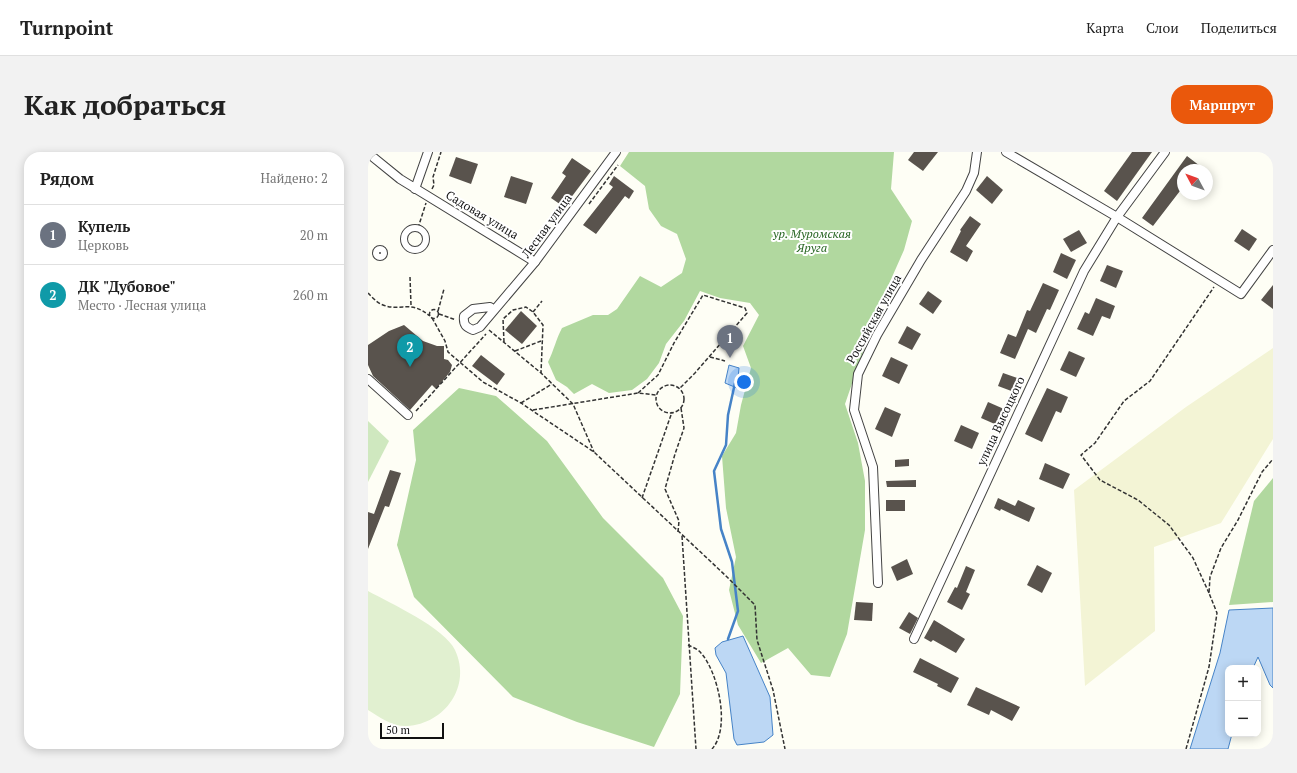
<!DOCTYPE html>
<html lang="ru">
<meta charset="utf-8">
<style>
body{margin:0;font-family:"PT Serif",serif;background:#f2f2f2;color:#222}
.controls{position:absolute;right:12px;bottom:12px;display:grid;overflow:hidden;border-radius:8px;box-shadow:0 2px 10px #0003}
.controls button{width:36px;height:36px;display:grid;place-items:center;padding:0;border:0;border-bottom:1px solid #e0e0e0;background:#fff;color:#222;font:20px sans-serif}
.compass{position:absolute;left:809px;top:12px;width:36px;height:36px;border-radius:50%;background:#fff;box-shadow:0 2px 10px #0003;rotate:311deg}
.scale{position:absolute;left:12px;bottom:10px;width:64px;box-sizing:border-box;padding-left:4px;border:2px solid #111;border-top:0;font-size:11px;line-height:14px;white-space:nowrap;color:#111;-webkit-text-stroke:3px #fff;paint-order:stroke}
.you{position:absolute;left:376px;top:230px;width:14px;height:14px;margin:-10px;border:3px solid #fff;border-radius:50%;background:#1a73e8;box-shadow:0 0 0 6px #1a73e833}
.badge{display:grid;place-items:center;width:26px;height:26px;border-radius:50%;background:#ea580c;color:#fff;font-size:13px;font-weight:700}
.pin{position:absolute;translate:-50% -33px;filter:drop-shadow(0 1px 2px #0008)}
.pin::after{content:'';position:absolute;top:21px;width:14px;height:12px;background:inherit;clip-path:polygon(0 0,100% 0,50% 100%)}
.list{margin:0;padding:0;list-style:none}
h2{display:flex;justify-content:space-between;align-items:center;height:52px;margin:0;padding:0 16px;font-size:17px}
h2 small{font-size:13px;font-weight:400;color:#767676}
.list li{display:grid;grid-template-columns:26px 1fr auto;gap:12px;align-items:center;box-sizing:border-box;height:60px;padding:0 16px;border-top:1px solid #e0e0e0}
.list b{display:block;font-size:15px;white-space:nowrap}
.list p{margin:0;font-size:13px;white-space:nowrap;color:#767676}
.list em{font-size:13px;font-style:normal;color:#767676}
.map{position:relative;flex:none;width:905px;height:597px;overflow:hidden;border-radius:16px}
header{display:flex;align-items:center;gap:24px;box-sizing:border-box;height:56px;padding:0 20px;background:#fff;border-bottom:1px solid #e0e0e0}
header strong{font-size:19px}
nav{display:flex;gap:22px;margin-inline-start:auto;font-size:14px}
.intro{display:flex;align-items:center;justify-content:space-between;box-sizing:border-box;height:96px;padding:0 24px}
h1{margin:0;font-size:28px}
.button{padding:10px 18px;border-radius:16px;background:#ea580c;color:#fff;font-size:14px;font-weight:700}
main{display:flex;gap:24px;padding:0 24px}
aside{flex:1;background:#fff;border-radius:16px;box-shadow:0 2px 10px #0003}
.map>svg:first-child{display:block}
</style>
<header>
<strong>Turnpoint</strong>
<nav><a>Карта</a><a>Слои</a><a>Поделиться</a></nav>
</header>
<div class="intro"><h1>Как добраться</h1><a class="button">Маршрут</a></div>
<main>
<aside>
<h2>Рядом<small>Найдено: 2</small></h2>
<ul class="list">
<li><span class="badge" style="background:#6b7280">1</span><div><b>Купель</b><p>Церковь</p></div><em>20 m</em></li>
<li><span class="badge" style="background:#0f9aa8">2</span><div><b>ДК &quot;Дубовое&quot;</b><p>Место · Лесная улица</p></div><em>260 m</em></li>
</ul>
</aside>
<div class="map">
<svg width="905" height="597" viewBox="0 0 905 597">
<rect width="100%" height="100%" fill="#fefef5"/>
<polygon fill="#f3f4d5" points="905,196 905,287 853,371 786,395 787,479 717,534 706,338 818,255"/>
<polygon fill="#cfe8bf" points="0,269 21,289 0,330"/>
<g fill="#b1d89f">
<path d="M261,0H526L523,37L544,69L536,98L509,159L477,252L490,291L497,329V378L479,482L462,525L443,523L420,496L393,511L370,473L361,438L368,405L358,356L354,304L368,281L373,253L383,216L375,194L391,163L382,151L352,146L332,139L316,169L298,192L291,211L279,227L264,238L241,241L224,232L206,242L199,235L188,228L180,210C186,198 188,187 194,176L225,163H240L249,157L272,124L293,135L314,121L318,107L309,82L293,74L281,57L277,34L252,14Z"/>
<polygon points="91,236 128,244 179,289 235,366 295,426 315,464 312,542 286,595 209,570 145,545 46,445 29,393 48,308 45,278"/>
<polygon points="905,326 905,450 861,453 886,349"/>
</g>
<path fill="#e1f0d0" d="M0,439C22,451 77,476 87,498C104,534 77,572 39,574C25,575 11,565 0,558Z"/>
<g fill="#bcd7f4" stroke="#4683c7">
<polygon points="361,213 371,216 369,236 357,231"/>
<polygon points="905,456 905,536 902,533 890,505 885,516 860,516 860,582 864,582 860,597 822,597 852,501 861,458"/>
<polygon points="375,484 402,545 405,583 396,590 369,593 366,587 358,521 348,503 347,496 354,490"/>
</g>
<g fill="none" stroke-linecap="round" stroke-linejoin="round">
<polyline stroke="#4683c7" stroke-width="2.5" points="360,487 370,459 364,410 353,377 346,319 358,293 360,263 367,231"/>
</g>
<g fill="#59534d">
<polygon points="546,0 570,0 555,19 540,8"/>
<polygon points="764,0 784,0 749,49 736,39"/>
<polygon points="819,4 832,14 829,18 815,18 815,35 785,74 774,66"/>
<polygon points="88,5 110,12 103,32 81,24"/>
<polygon points="204,6 223,19 196,55 183,46 198,24 194,21"/>
<polygon points="143,24 165,31 158,52 136,45"/>
<polygon points="246,24 266,39 261,47 257,44 228,82 215,73 245,35 241,32"/>
<polygon points="619,24 635,38 624,52 608,38"/>
<polygon points="602,64 613,72 598,94 605,99 599,110 582,100 593,79 592,78"/>
<polygon points="874,77 889,87 881,99 866,89"/>
<polygon points="711,78 719,91 703,100 695,87"/>
<polygon points="693,101 708,108 699,127 685,120"/>
<polygon points="739,113 755,119 748,136 732,129"/>
<polygon points="675,131 691,138 682,158 679,157 668,181 660,177 647,207 632,201 640,182 648,185 659,158 662,159"/>
<polygon points="905,133 905,157 893,148"/>
<polygon points="560,139 574,149 565,162 551,152"/>
<polygon points="728,146 747,154 742,167 734,164 725,184 709,177 717,160 721,162"/>
<polygon points="153,159 169,174 154,192 137,178"/>
<polygon points="36,173 55,189 69,194 76,194 76,207 80,208 84,213 82,220 68,237 64,233 42,258 5,224 0,213 0,193 21,179"/>
<polygon points="539,174 553,182 544,198 530,191"/>
<polygon points="701,199 717,206 708,225 692,218"/>
<polygon points="113,203 137,222 129,233 104,214"/>
<polygon points="523,205 540,213 531,232 514,224"/>
<polygon points="635,221 652,227 646,240 630,234"/>
<polygon points="679,236 700,245 693,261 688,259 674,290 657,282"/>
<polygon points="620,250 636,257 629,273 613,266"/>
<polygon points="517,255 533,262 524,285 507,277"/>
<polygon points="593,273 611,281 604,297 586,289"/>
<polygon points="541,307 541,314 527,315 527,308"/>
<polygon points="677,311 702,322 695,337 671,327"/>
<polygon points="22,318 33,321 21,355 17,354 0,397 0,360 6,362"/>
<polygon points="548,328 548,335 519,335 518,329"/>
<polygon points="630,346 647,354 650,348 667,356 661,370 633,357 632,359 626,356"/>
<rect x="518" y="348" width="19" height="11"/>
<polygon points="539,407 545,422 529,429 523,415"/>
<polygon points="669,413 684,421 674,441 659,433"/>
<polygon points="598,414 607,418 598,440 602,442 594,458 579,450 587,435 589,436"/>
<polygon points="488,450 505,451 504,469 486,468"/>
<polygon points="541,460 550,466 542,482 531,476"/>
<polygon points="566,468 597,487 588,501 565,488 563,490 556,486"/>
<polygon points="552,506 591,526 583,541 569,534 570,532 545,520"/>
<polygon points="608,535 652,555 644,569 623,558 621,563 599,553"/>
</g>
<g fill="none" stroke-linecap="round" stroke-linejoin="round">
<defs>
<g id="pedestrian">
<circle cx="47" cy="87" r="11"/>
<circle cx="12" cy="101" r="4"/>
</g>
<g id="minor">
<polyline points="638,0 749,65 873,142 905,98"/>
<polyline points="0,1 32,27 167,110"/>
<polyline points="47,37 60,0"/>
<path d="M126,158L122,155L105,157L96,164C95,173 98,175 105,178L112,175L167,110L248,0"/>
<polyline points="0,227 40,263"/>
<polyline points="510,431 505,315 486,258 490,222 509,183 553,108 598,39 606,21 609,0"/>
<polyline points="546,487 716,119 749,65 797,0"/>
</g>
</defs>
<use href="#pedestrian" stroke="#444" stroke-width="8"/>
<use href="#minor" stroke="#444" stroke-width="10"/>
<g stroke="#333" stroke-width="1.5" stroke-dasharray="4 2" stroke-linecap="butt">
<polyline points="64,37 66,33 65,25 73,0"/>
<polyline points="221,52 250,13"/>
<polyline points="50,76 58,51"/>
<polyline points="42,125 43,153"/>
<path d="M0,141C4,145 9,151 15,153C33,160 41,147 62,164"/>
<circle cx="66" cy="162" r="4.5"/>
<polyline points="70,159 76,137"/>
<polyline points="165,160 174,149"/>
<polyline points="71,162 88,168"/>
<polyline points="64,166 77,189 80,200 115,230 153,251 226,300 357,423 387,453 389,488 405,538 417,597"/>
<polyline points="121,178 173,221 205,252 226,300"/>
<polyline points="136,190 135,167 145,158 158,155 165,160 175,173 173,221"/>
<polyline points="147,199 173,189"/>
<polyline points="342,205 357,209"/>
<circle cx="302" cy="247" r="14"/>
<polyline points="270,241 290,223 306,191 335,143 377,156 379,161 327,221 312,236"/>
<polyline points="153,251 184,232"/>
<polyline points="165,258 270,241 288,243"/>
<polyline points="48,259 118,182"/>
<polyline points="274,346 304,260"/>
<polyline points="310,380 311,369 297,337 307,302 316,276 313,256"/>
<polyline points="314,384 328,597"/>
<polyline points="841,441 825,406 801,373 770,348 732,328 713,303 727,291 756,249 782,229 846,135"/>
<path d="M320,493C324,495 330,497 333,501C350,520 363,576 344,597"/>
<polyline points="818,597 841,515 849,461 841,441 842,425 853,396 870,368 894,320 905,307"/>
</g>
<use href="#pedestrian" stroke="#fff" stroke-width="6"/>
<use href="#minor" stroke="#fff" stroke-width="8"/>
</g>
<g text-anchor="middle" stroke-width="4" stroke-linejoin="round" paint-order="stroke">
<g font-size="12" fill="#111" stroke="#fff">
<text transform="translate(114 63) rotate(31)" y="4">Садовая улица</text>
<text transform="translate(179 74) rotate(-54)" y="4">Лесная улица</text>
<text transform="translate(506 167) rotate(-61)" y="4">Российская улица</text>
<text transform="translate(633 269) rotate(-65)" y="4">улица Высоцкого</text>
</g>
<g font-size="12" font-style="italic" fill="#286623" stroke="#fff">
<text x="444" y="86">ур. Муромская<tspan x="444" dy="14">Яруга</tspan></text>
</g>
</g>
</svg>
<div class="controls">
<button>+</button>
<button>−</button>
</div>
<svg class="compass" viewBox="-18 -18 36 36"><path d="M0-13l5 13h-10z" fill="#e53935"/><path d="M0 13l5-13h-10z" fill="#767676"/></svg>
<div class="scale">50 m</div>
<div class="you"></div>
<div class="pin badge" style="left:362px;top:206px;background:#6b7280">1</div>
<div class="pin badge" style="left:42px;top:215px;background:#0f9aa8">2</div>
</div>
</main>
